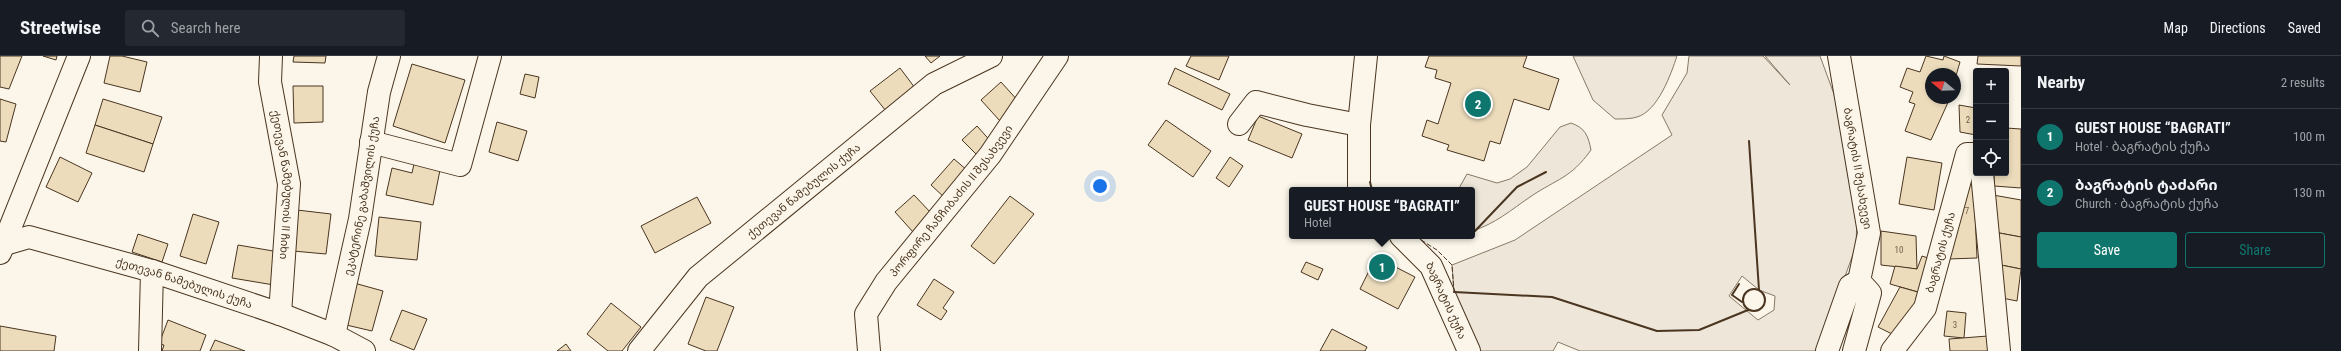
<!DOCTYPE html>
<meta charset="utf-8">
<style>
body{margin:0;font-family:"Roboto Condensed","Noto Sans Georgian",sans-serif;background:#242831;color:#f1f3f6}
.controls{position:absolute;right:12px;top:12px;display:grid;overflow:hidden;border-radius:4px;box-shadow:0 2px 6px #0003}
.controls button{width:36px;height:36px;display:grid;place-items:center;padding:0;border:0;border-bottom:1px solid #363941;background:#171b24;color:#f1f3f6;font:20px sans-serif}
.compass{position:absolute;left:1925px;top:12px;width:36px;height:36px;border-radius:50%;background:#171b24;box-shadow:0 2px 6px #0003;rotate:289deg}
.you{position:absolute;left:1100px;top:130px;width:14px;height:14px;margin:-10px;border:3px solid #fff;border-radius:50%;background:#1a73e8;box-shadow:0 0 0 6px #1a73e833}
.badge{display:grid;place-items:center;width:26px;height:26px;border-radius:50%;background:#0f766e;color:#fff;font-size:13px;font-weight:700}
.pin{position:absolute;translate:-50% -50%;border:2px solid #fff;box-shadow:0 1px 4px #0006}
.popup{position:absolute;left:1289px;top:131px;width:186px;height:52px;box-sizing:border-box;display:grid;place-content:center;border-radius:4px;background:#171b24;filter:drop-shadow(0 1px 3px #0005);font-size:13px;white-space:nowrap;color:#9ea1a6}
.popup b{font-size:15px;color:#f1f3f6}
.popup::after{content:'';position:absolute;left:50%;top:100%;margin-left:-8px;border:8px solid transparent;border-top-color:#171b24}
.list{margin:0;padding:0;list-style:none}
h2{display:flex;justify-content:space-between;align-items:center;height:52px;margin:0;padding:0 16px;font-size:17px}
h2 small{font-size:13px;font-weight:400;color:#9ea1a6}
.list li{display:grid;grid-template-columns:26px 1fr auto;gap:12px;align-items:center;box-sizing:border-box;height:56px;padding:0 16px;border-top:1px solid #363941}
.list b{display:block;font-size:15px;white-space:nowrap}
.list p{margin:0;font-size:13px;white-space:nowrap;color:#9ea1a6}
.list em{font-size:13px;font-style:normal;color:#9ea1a6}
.actions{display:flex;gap:8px;padding:12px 16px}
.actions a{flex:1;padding:9px 0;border:1px solid #0f766e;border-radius:4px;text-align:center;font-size:14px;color:#0f766e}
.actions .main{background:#0f766e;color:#fff}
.icon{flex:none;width:22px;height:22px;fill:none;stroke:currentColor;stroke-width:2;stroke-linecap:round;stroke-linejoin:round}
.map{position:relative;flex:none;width:2021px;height:295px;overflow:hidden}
header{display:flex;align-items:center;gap:24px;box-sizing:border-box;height:56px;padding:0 20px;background:#171b24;border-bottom:1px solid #363941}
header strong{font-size:19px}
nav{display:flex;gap:22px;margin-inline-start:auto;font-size:14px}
.search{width:280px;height:36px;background:#242831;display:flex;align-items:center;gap:10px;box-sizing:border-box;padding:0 14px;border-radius:4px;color:#9ea1a6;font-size:15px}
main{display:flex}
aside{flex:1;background:#171b24}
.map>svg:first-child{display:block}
</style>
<header>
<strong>Streetwise</strong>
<div class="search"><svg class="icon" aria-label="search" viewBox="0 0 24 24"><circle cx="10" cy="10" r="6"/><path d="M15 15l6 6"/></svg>Search here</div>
<nav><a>Map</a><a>Directions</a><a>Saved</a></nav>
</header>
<main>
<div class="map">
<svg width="2021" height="295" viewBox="0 0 2021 295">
<rect width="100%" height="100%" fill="#fbf6e9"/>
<g fill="#ede6d9" stroke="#887966" fill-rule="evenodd">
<path d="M1573,0H1677C1671,18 1658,55 1637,61C1631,63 1622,63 1615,63L1593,44Z"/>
<path d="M1689,0H1763L1790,29L1765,0H1820L1838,49L1858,132L1856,190L1818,295H1580L1558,286L1553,295H1478L1454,236L1452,209L1515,184L1672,79L1662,59L1687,17ZM1742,220L1759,234L1775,240L1774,254L1758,264L1729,240Z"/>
<path d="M1571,67C1585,72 1588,79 1591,94C1570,123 1558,122 1530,141C1511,154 1495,168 1472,175V134H1458L1467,118L1497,127L1510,123L1527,111L1560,71Z"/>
</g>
<g fill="#ecdcbc" stroke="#4a3520">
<polygon points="0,0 22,0 9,33 0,31"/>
<polygon points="43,0 57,0 56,4"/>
<polygon points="110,0 122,0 147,6 140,36 104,27"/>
<polygon points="294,0 326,0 325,7 293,6"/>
<polygon points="925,0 940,0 931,7"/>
<polygon points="1191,0 1229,0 1219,24 1186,10"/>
<polygon points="1429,0 1527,0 1523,11 1559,23 1549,54 1514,43 1500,88 1490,85 1484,105 1447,94 1449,89 1422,80 1427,64 1438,68 1451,27 1435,22 1437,14 1425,11"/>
<polygon points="1926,0 1943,4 1944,0 1960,6 1955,23 1955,18 1931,18 1931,42 1950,42 1931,84 1905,75 1915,48 1909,46 1913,36 1900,31 1907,12 1920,16"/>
<polygon points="1978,0 2021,0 2021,10 1977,8"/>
<polygon points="412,8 465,24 445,87 393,70"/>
<polygon points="900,12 915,32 886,55 870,35"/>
<polygon points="1175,12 1230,38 1222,54 1168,28"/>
<polygon points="525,18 539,21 535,42 520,38"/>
<polygon points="1001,26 1020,47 1000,65 981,44"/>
<polygon points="293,30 323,30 323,66 294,67"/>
<polygon points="0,43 16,48 6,86 0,85"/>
<polygon points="103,43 162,61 153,88 95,69"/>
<polygon points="1959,49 1976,52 1976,79 1960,76"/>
<polygon points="1258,60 1302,78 1292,102 1248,84"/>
<polygon points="1166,64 1211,95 1193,121 1148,89"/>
<polygon points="497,66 527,75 518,105 489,96"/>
<polygon points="95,69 153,88 144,116 86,97"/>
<polygon points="977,70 994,89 980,102 962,84"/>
<polygon points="2006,72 2021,73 2021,132 1994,130 1994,117 2006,117"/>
<polygon points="60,101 92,117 78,146 46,131"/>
<polygon points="1230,101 1243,110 1229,131 1216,122"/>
<polygon points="1907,101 1942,107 1934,154 1899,148"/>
<polygon points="954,103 968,115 945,142 931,129"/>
<polygon points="414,108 440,114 433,149 386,139 392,112 412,117"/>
<polygon points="1973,109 1977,202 1948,203"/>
<polygon points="914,139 932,158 913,176 895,156"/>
<polygon points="1993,139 2021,144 2021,181 1994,176"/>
<polygon points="1010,140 1034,158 994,208 971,190"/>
<polygon points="697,141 711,167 655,197 641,170"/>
<polygon points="297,154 331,158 326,198 293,195"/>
<polygon points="193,158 219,166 206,208 180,200"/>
<polygon points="379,161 421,166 417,204 375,200"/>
<polygon points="1881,175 1916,180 1917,213 1881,209"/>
<polygon points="1994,176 2021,181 2021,213 1996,208"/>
<polygon points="138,178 168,188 162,206 132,196"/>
<polygon points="238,189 279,196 274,229 232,222"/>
<polygon points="1922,200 1934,204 1925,238 1890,228 1895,210 1917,213"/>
<polygon points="1376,201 1415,221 1398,253 1360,233"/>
<polygon points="1306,206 1323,213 1318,224 1301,216"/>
<polygon points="1996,208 2021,213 2017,245 1997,241"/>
<polygon points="934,223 954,236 943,252 947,255 941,264 917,249"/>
<polygon points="354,227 383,235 372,275 342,268"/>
<polygon points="1900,231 1925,238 1896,280 1878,271"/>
<polygon points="706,241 734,251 717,295 706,295 688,288"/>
<polygon points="611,247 641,271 622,295 608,295 587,278"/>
<polygon points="402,254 427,263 414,294 390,284"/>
<polygon points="1947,255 1966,257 1964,282 1944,280"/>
<polygon points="168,264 206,279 200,295 162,295 164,289 159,288"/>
<polygon points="0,270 56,280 54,295 0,295"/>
<polygon points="1332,273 1367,291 1365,295 1320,295"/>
<polygon points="1988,280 1989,295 1950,295 1949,283"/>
<polygon points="215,284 245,295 210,295"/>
<polygon points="566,288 571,295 557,295"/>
</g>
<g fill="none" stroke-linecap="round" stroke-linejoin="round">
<defs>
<g id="minor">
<path id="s1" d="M271,0L270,26L289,128L280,258"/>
<path id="s2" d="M1839,0L1869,177L1859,225"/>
<polyline points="1239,68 1256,46 1307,59 1359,69"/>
<polyline points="371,86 460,109 490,0"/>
<polyline points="1982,117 1999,295"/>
<polyline points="1359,134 1359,69 1366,0"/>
<path id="s3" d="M1401,180L1431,210L1469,295"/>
<path id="s4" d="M0,187L5,188L29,181L152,215L280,258L334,279L364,295"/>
<polyline points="0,197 79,0"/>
<path id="s5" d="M334,279L360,163L379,36L389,0"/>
<polyline points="150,295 152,215"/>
<path id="s6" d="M639,295L698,221L934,28L991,0"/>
<path id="s7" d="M869,295L866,258L886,226L990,99L1057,0"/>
<polyline points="1827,295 1850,230 1859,225 1870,237 1854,295"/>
<path id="s8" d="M1892,295L1925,252L1967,98H1976"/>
</g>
</defs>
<use href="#minor" stroke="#4a3520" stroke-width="24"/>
<use href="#minor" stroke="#fbf6e9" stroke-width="22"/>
<polyline stroke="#4a3520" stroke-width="1" stroke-dasharray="5 2" stroke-linecap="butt" points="1421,184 1437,194 1452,209 1454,236"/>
<g stroke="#4a3520" stroke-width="2">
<polyline points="1749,85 1759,234"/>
<polyline points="1370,126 1372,134"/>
<polyline points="1475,175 1517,131 1546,116"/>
<polyline points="1739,228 1732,239 1742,246"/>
<circle cx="1754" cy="244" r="11"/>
<polyline points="1454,236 1552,241 1657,275 1699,274 1748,254"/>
</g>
</g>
<g text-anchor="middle" stroke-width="3" stroke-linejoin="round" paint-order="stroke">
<g font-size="9" fill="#725f47">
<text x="1968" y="67">2</text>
<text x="1967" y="158">7</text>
<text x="1899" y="197">10</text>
<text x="1955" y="272">3</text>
</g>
<g font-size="11" fill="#4a3520" stroke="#fbf6e9">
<text dy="4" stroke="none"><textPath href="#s2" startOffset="114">ბაგრატის II შესახვევი</textPath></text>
<text dy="4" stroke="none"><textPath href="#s1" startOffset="130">ქეთევან წამებულის II ჩიხი</textPath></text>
<text dy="4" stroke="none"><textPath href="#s6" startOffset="231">ქეთევან წამებულის ქუჩა</textPath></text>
<text dy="4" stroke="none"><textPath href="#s5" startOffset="142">ეკატერინე გაბაშვილის ქუჩა</textPath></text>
<text dy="4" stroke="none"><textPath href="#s7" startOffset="179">პორფირე ჩანჩიბაძის II შესახვევი</textPath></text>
<text dy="4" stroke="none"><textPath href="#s8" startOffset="112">ბაგრატის ქუჩა</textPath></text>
<text dy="4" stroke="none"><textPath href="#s4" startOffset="192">ქეთევან წამებულის ქუჩა</textPath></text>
<text dy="4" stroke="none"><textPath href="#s3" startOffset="80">ბაგრატის ქუჩა</textPath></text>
</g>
</g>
</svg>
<div class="controls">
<button>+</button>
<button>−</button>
<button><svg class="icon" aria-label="locate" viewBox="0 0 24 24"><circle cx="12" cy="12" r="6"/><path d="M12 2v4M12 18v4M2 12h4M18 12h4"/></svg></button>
</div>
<svg class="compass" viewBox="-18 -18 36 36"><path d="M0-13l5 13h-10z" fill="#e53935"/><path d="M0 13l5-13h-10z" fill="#9ea1a6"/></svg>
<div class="you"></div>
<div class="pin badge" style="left:1382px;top:211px">1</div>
<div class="popup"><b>GUEST HOUSE “BAGRATI”</b>Hotel</div>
<div class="pin badge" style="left:1478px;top:48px">2</div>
</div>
<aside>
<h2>Nearby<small>2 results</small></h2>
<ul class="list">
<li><span class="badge">1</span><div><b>GUEST HOUSE “BAGRATI”</b><p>Hotel · ბაგრატის ქუჩა</p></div><em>100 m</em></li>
<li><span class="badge">2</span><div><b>ბაგრატის ტაძარი</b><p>Church · ბაგრატის ქუჩა</p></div><em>130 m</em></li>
</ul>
<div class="actions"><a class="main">Save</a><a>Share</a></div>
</aside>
</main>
